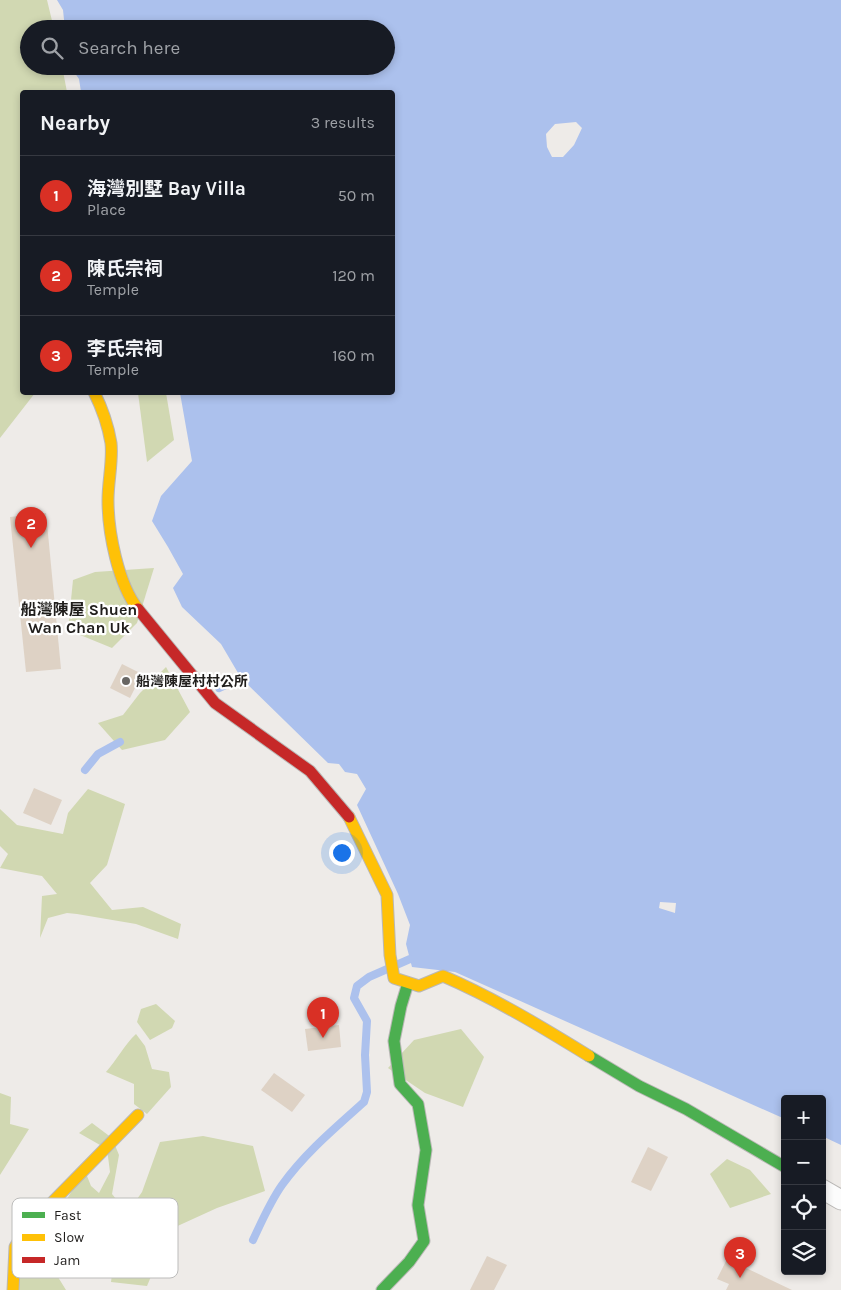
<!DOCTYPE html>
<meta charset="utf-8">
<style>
body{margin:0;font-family:Karla,"Noto Sans TC",sans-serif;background:#20242c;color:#f1f3f6}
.controls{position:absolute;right:15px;bottom:15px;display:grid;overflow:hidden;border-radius:5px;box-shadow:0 2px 8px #0003}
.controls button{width:45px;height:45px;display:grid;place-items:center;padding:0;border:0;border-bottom:1px solid #363941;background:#171b24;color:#f1f3f6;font:25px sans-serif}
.you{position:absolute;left:341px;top:852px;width:18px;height:18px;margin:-12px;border:4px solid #fff;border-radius:50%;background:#1a73e8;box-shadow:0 0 0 8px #1a73e833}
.badge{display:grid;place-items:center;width:32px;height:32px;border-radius:50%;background:#d93025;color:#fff;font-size:16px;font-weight:700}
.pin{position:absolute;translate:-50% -41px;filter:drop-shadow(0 1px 2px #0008)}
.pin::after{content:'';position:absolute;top:26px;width:18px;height:15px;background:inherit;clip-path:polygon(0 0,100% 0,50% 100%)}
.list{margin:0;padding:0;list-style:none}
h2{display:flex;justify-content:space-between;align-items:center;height:65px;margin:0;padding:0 20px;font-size:21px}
h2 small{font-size:16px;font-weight:400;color:#9ea1a6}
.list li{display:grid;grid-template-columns:32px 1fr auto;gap:15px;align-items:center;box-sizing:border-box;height:80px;padding:0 20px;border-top:1px solid #363941}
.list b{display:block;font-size:19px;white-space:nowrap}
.list p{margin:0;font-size:16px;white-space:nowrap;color:#9ea1a6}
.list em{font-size:16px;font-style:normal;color:#9ea1a6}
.icon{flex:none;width:28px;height:28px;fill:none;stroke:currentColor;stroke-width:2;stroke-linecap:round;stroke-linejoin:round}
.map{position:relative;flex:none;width:841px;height:1290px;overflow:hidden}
.search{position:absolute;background:#171b24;box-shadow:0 2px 8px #0003;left:20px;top:20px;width:375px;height:55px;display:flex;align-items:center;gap:12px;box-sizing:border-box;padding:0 18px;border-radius:28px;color:#9ea1a6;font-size:19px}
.panel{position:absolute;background:#171b24;box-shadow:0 2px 8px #0003;left:20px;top:90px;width:375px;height:305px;border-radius:5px}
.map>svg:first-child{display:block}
</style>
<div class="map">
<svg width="841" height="1290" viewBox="0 0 841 1290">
<rect width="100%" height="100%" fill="#eeebe8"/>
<g fill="#d1d8b2">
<polygon points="0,0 47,0 54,29 29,29 29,66 62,66 67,92 22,92 22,392 35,393 0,438"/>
<polygon points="138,393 166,393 174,440 147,462"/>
<polygon points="154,568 137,623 112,648 68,630 73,580 95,572"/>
<polygon points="166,667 190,712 165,740 122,750 98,723 123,715 140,693"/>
<polygon points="88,789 125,804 107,865 90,883 112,910 143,907 181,924 178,939 136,924 77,914 67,913 48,918 40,938 42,896 57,894 42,876 0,868 8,854 0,846 0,809 17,825 63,834 68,813"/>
<polygon points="156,1004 175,1021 172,1028 150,1040 137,1022 141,1009"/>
<polygon points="461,1029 484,1057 463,1107 425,1093 388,1068 414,1040"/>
<path d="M136,1034L145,1046L152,1069L169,1072L171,1087L147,1114L134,1104V1084L106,1072C117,1060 124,1045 136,1034Z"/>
<polygon points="0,1093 11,1097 10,1124 29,1129 0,1175"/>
<polygon points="92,1123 112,1138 119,1155 112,1194 124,1209 111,1226 99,1249 57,1214 85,1171 91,1186 99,1193 110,1172 107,1149 79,1133"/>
<polygon points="203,1136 253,1146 265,1191 217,1208 171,1229 147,1286 111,1282 119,1225 142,1192 160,1142"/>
<polygon points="727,1159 750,1170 771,1194 730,1208 710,1174"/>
<polygon points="40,1236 56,1241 53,1269 66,1290 14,1290 14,1254"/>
</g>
<path fill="#acc1ed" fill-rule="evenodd" d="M57,0H841V1145L822,1136V1099H785V1119L455,972L412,967L406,944L410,925L398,894L357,805L366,789L357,774L345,772L339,764L328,763L241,678L221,644L182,607L173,588L183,574L168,547L152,521L161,496L192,461L180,393L392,392V92H81L79,79L70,66H386V29H65L63,10ZM576,122L582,128L574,145L563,157H552L547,147L546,134L555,124ZM660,902L676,903L675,913L659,908Z"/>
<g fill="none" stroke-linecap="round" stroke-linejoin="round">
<g stroke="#acc1ed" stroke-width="8">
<polyline points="219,688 241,678"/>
<polyline points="85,770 98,754 120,742"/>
<path d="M253,1240C262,1221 270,1202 282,1185C305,1153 335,1128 364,1102L367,1092L365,1055L367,1021L354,998L357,986L369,977L410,959"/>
</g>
</g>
<g fill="#ded2c5">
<polygon points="46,513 61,669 26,672 10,517"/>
<polygon points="122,664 142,674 130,698 110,688"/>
<polygon points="34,788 62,800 51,825 23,813"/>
<polygon points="339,1025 341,1047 308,1051 305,1029"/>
<polygon points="274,1073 305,1095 292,1112 261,1090"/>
<polygon points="648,1147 668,1157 651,1191 631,1182"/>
<polygon points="487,1256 507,1265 494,1290 470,1290"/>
<polygon points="727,1259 746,1268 792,1290 726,1290 729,1284 717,1279"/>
</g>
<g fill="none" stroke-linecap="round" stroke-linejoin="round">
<defs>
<polyline id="street" points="822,1189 841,1200"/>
<g id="fast">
<polyline points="589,1056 639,1086 686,1109 785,1167"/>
<polyline points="382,1290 409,1262 424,1241 418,1205 426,1150 418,1104 400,1084 394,1041 401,1006 408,983"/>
</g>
<g id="slow">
<path d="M94,392C102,408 108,425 111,443C113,461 108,481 108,500C108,532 118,584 138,609"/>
<path d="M349,817L387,895L390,955L394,978L419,986L443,976C494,998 542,1027 589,1056"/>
<polyline points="13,1290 15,1247 26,1229 138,1115"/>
</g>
<polyline id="jam" points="138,609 215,703 310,771 349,817"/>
</defs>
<use href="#street" stroke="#bab8b6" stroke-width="21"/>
<use href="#fast" stroke="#bab8b6" stroke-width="13"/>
<use href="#slow" stroke="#bab8b6" stroke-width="13"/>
<use href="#jam" stroke="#bab8b6" stroke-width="13"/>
<use href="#street" stroke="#fcfcfc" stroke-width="19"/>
<use href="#fast" stroke="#4caf50" stroke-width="11"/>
<use href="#slow" stroke="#ffc107" stroke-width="11"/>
<use href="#jam" stroke="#c62828" stroke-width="11"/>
</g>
<circle fill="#686663" stroke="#fff" stroke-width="2" cx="126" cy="681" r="5"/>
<g text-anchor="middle" stroke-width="4.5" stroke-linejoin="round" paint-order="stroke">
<g font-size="14" font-weight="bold" fill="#201e1c" stroke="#fff" text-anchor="start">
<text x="136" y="686">船灣陳屋村村公所</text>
</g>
<g font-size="16" font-weight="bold" fill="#201e1c" stroke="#fff">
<text x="79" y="615">船灣陳屋 Shuen<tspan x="79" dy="18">Wan Chan Uk</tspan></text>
</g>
</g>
<rect x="12" y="1198" width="166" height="80" rx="8" fill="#fff" stroke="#bcbcbb" stroke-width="1"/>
<rect x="22" y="1212" width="23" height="6" fill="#4caf50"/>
<rect x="22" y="1234" width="23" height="7" fill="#ffc107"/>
<rect x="22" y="1257" width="23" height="6" fill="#c62828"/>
<g font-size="14" fill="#201e1c">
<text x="54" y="1220">Fast</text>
<text x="54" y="1242">Slow</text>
<text x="54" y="1265">Jam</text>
</g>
</svg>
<div class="controls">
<button>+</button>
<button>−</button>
<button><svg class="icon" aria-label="locate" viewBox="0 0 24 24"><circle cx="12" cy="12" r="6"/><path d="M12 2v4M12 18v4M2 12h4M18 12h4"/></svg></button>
<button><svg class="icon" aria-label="layers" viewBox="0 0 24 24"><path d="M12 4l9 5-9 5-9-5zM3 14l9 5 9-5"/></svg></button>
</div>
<div class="you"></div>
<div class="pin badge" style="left:323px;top:1038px">1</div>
<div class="pin badge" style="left:31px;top:548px">2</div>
<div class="pin badge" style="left:740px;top:1278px">3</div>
<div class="search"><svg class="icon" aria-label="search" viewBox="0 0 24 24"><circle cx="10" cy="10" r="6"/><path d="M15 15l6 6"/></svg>Search here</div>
<section class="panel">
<h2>Nearby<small>3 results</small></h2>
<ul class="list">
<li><span class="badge">1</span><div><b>海灣別墅 Bay Villa</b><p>Place</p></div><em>50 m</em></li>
<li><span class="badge">2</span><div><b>陳氏宗祠</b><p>Temple</p></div><em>120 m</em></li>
<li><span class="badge">3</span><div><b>李氏宗祠</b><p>Temple</p></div><em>160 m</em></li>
</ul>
</section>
</div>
